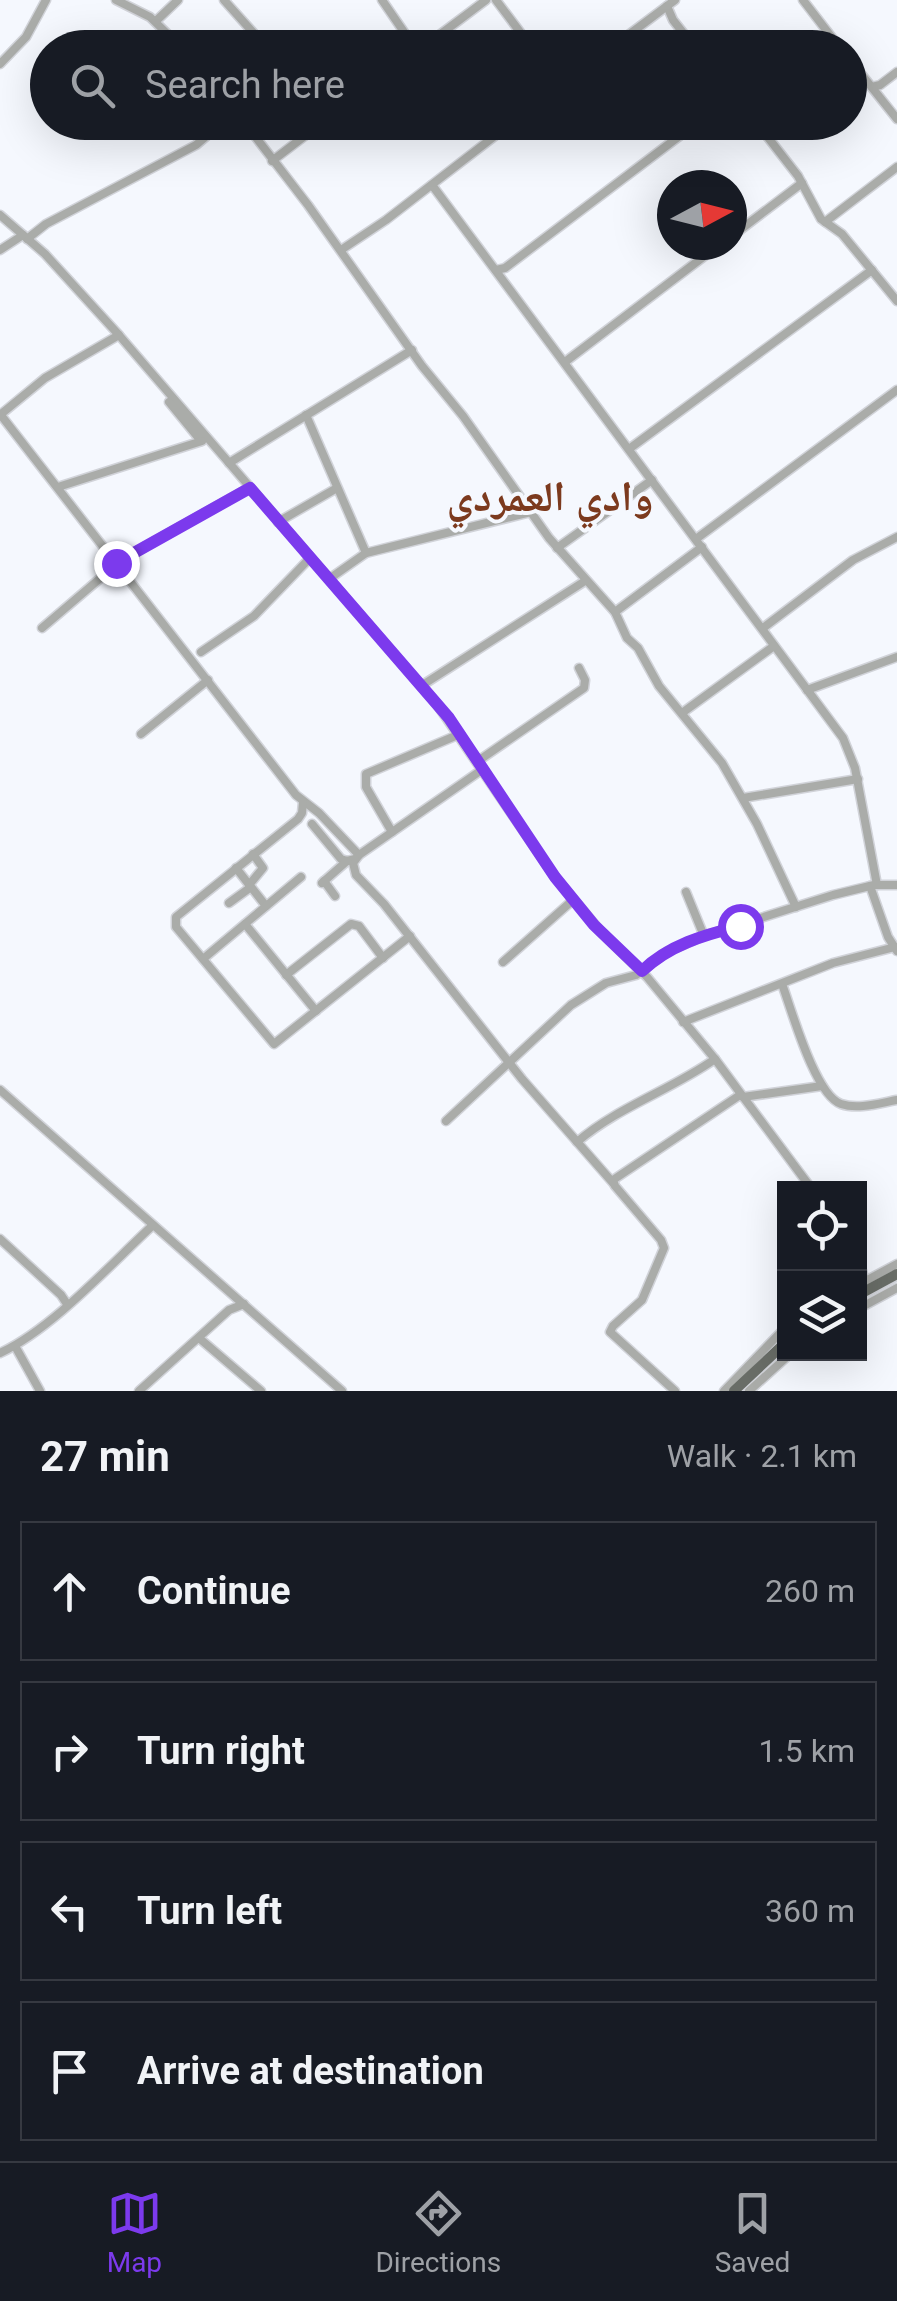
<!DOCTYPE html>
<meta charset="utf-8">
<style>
body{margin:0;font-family:Roboto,"Noto Naskh Arabic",sans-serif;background:#20242c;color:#f1f3f6}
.controls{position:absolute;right:30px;bottom:30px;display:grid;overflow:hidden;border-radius:0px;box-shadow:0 10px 40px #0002}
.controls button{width:90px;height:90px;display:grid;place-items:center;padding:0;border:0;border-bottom:2px solid #363941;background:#171b24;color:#f1f3f6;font:50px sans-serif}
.compass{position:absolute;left:657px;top:170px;width:90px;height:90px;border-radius:50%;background:#171b24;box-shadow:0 10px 40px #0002;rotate:83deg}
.stop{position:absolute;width:30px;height:30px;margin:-22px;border:8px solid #7c3aed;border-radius:50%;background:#fff}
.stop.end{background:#7c3aed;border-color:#fff;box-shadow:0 2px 10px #0008}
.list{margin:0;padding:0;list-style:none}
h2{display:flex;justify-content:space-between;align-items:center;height:130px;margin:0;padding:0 40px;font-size:42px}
h2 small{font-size:32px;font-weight:400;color:#9ea1a6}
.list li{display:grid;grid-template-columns:65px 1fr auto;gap:30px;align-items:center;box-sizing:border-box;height:140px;margin:0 20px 20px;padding:0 20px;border:2px solid #363941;border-radius:0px}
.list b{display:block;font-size:38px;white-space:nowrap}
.list em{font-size:32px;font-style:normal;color:#9ea1a6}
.icon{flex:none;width:55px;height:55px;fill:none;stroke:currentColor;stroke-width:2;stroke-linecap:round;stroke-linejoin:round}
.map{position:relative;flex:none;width:897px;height:1391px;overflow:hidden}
.search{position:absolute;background:#171b24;box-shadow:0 10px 40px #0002;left:30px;right:30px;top:30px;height:110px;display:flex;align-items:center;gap:25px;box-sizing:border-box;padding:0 35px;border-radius:55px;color:#9ea1a6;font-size:38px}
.sheet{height:770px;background:#171b24}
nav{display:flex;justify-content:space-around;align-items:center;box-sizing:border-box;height:140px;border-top:2px solid #363941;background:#171b24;font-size:28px;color:#9ea1a6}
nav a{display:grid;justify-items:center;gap:5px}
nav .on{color:#7c3aed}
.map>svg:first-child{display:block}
</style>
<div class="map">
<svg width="897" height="1391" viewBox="0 0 897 1391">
<rect width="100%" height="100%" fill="#f5f8fe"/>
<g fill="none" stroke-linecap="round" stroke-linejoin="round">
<defs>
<g id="minor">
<polyline points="116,0 150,17 182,48"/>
<polyline points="224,0 267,48"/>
<polyline points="382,0 415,48"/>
<polyline points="496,0 532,48"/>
<polyline points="803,0 840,48"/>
<polyline points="667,6 673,20 695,48"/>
<polyline points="156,21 178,0"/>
<polyline points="422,48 486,0"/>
<polyline points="611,48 675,0"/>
<polyline points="850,60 897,119"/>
<polyline points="0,64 26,37 46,0"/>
<polyline points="872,87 880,85 897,72"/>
<polyline points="244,122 308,205 422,366 463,416 549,538 615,612 627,638 638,648 659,686 722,763 757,824 796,907"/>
<polyline points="756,122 798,176 821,219 842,234 897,301"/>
<polyline points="272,161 323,122"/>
<polyline points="432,185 843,738 855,768 877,885"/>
<polyline points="0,215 45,254 118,334 436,703 555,877 601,932 647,977 715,1059 811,1188"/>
<polyline points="825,222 897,167"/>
<polyline points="732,236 802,183"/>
<polyline points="27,239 46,224 196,145 223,122"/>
<polyline points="0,250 23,235"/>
<polyline points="341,250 386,220 513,122"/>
<polyline points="496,270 505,268 698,122"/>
<polyline points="565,362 719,245"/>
<polyline points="169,402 201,441"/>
<polyline points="0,414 296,795 319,813 359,855"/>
<polyline points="0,415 45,378 119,335"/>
<polyline points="306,415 366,553"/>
<polyline points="629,449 872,270"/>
<polyline points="229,463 412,350"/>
<polyline points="58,487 202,441"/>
<polyline points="278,522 337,488"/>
<polyline points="696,539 897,390"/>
<polyline points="557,548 652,480"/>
<polyline points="116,563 249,488"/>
<polyline points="329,579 366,553 531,512"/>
<polyline points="615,612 702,547"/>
<polyline points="42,628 117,564"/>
<polyline points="763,628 853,560 897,537"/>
<polyline points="201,652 254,616 310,558"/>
<polyline points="421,686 585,581"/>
<polyline points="807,690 897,657"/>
<polyline points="682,713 774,646"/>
<polyline points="141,734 208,680"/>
<polyline points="478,761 584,688 585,680 579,668"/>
<polyline points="483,769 359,855 353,863 356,875 384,904 522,1079 614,1184"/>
<polyline points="743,798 858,779"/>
<polyline points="303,802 302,813 298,819 176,917 176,927 274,1044 410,936"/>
<polyline points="312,824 341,859 347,861 355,859"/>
<polyline points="392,832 366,787 366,774 460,734"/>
<polyline points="236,868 266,906"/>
<polyline points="324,881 335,896"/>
<polyline points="322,883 347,861"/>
<polyline points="249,885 263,868 253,854"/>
<polyline points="870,886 888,937 897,951"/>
<polyline points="686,892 704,936"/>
<polyline points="229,903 251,887"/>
<polyline points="245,924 316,1011"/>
<polyline points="203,959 301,877"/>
<polyline points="503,962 573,900"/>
<polyline points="286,975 351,924 359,926 383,958"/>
<path d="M782,984C792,1011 815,1095 841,1104C858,1110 880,1103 897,1100"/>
<polyline points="683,1022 833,963 895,947"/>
<polyline points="0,1090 342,1391"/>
<polyline points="743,1097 822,1086"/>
<polyline points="446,1121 571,1005 606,983 636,975 668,951 704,936 833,895 874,885 897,885"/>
<path d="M577,1142C618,1107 671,1090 715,1059"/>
<polyline points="0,1239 61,1295 67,1304"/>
<polyline points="860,1264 865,1281"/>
<polyline points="860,1284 897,1264"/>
<polyline points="860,1308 897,1288"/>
<polyline points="199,1338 261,1391"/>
<polyline points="15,1346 40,1391"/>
<path d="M0,1353C52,1329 109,1266 152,1226"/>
<polyline points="139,1391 229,1310 244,1304"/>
<polyline points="675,1391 610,1332 613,1326 642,1300 664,1248 661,1240 615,1186 613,1180 740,1095"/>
<polyline points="724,1391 784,1329"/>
<polyline points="749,1391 790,1354"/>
</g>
<g id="major">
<polyline points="860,1294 897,1274"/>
<polyline points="734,1391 784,1344"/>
</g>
</defs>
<use href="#minor" stroke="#d1d3d9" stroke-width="11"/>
<use href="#major" stroke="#d1d3d9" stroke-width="14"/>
<use href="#minor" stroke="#aaaca9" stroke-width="8"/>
<use href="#major" stroke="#696d67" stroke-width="10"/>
</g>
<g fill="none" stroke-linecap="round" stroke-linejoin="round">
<path stroke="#7c3aed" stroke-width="12" d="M116,563L250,488L449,718L555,877L594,925L642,971C669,945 704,935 740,926"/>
</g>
<g text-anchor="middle" stroke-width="8" stroke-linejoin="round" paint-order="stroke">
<g font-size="42" font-weight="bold" fill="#7c3a1e" stroke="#f5f8fe">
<text x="550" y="511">وادي العمردي</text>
</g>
</g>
</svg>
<div class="controls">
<button><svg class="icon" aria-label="locate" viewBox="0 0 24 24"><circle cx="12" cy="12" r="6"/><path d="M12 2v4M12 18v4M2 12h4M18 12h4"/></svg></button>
<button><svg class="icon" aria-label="layers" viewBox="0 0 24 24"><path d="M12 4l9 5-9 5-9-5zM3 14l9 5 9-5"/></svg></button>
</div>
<svg class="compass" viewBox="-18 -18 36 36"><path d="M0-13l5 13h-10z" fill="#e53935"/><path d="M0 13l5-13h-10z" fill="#9ea1a6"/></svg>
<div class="stop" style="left:740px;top:926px"></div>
<div class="stop end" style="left:116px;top:563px"></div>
<div class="search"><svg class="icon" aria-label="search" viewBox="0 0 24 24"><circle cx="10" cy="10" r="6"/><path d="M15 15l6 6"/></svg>Search here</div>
</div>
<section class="sheet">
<h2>27 min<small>Walk · 2.1 km</small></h2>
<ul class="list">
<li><svg class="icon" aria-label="ahead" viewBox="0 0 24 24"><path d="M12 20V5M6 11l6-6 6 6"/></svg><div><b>Continue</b></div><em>260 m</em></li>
<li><svg class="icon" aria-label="right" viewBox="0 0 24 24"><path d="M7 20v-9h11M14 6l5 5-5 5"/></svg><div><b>Turn right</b></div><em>1.5 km</em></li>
<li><svg class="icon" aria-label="left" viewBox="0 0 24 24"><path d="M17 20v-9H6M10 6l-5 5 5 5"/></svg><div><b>Turn left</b></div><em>360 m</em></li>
<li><svg class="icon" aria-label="arrive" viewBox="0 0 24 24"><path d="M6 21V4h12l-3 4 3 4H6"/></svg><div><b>Arrive at destination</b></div></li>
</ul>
</section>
<nav>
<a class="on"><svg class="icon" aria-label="map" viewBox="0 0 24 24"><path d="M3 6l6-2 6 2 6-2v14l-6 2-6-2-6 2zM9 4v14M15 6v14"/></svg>Map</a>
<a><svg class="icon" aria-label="directions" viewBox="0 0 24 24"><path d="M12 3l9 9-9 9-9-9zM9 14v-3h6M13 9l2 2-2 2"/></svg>Directions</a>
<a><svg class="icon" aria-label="saved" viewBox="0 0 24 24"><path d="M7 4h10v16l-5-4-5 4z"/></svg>Saved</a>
</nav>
